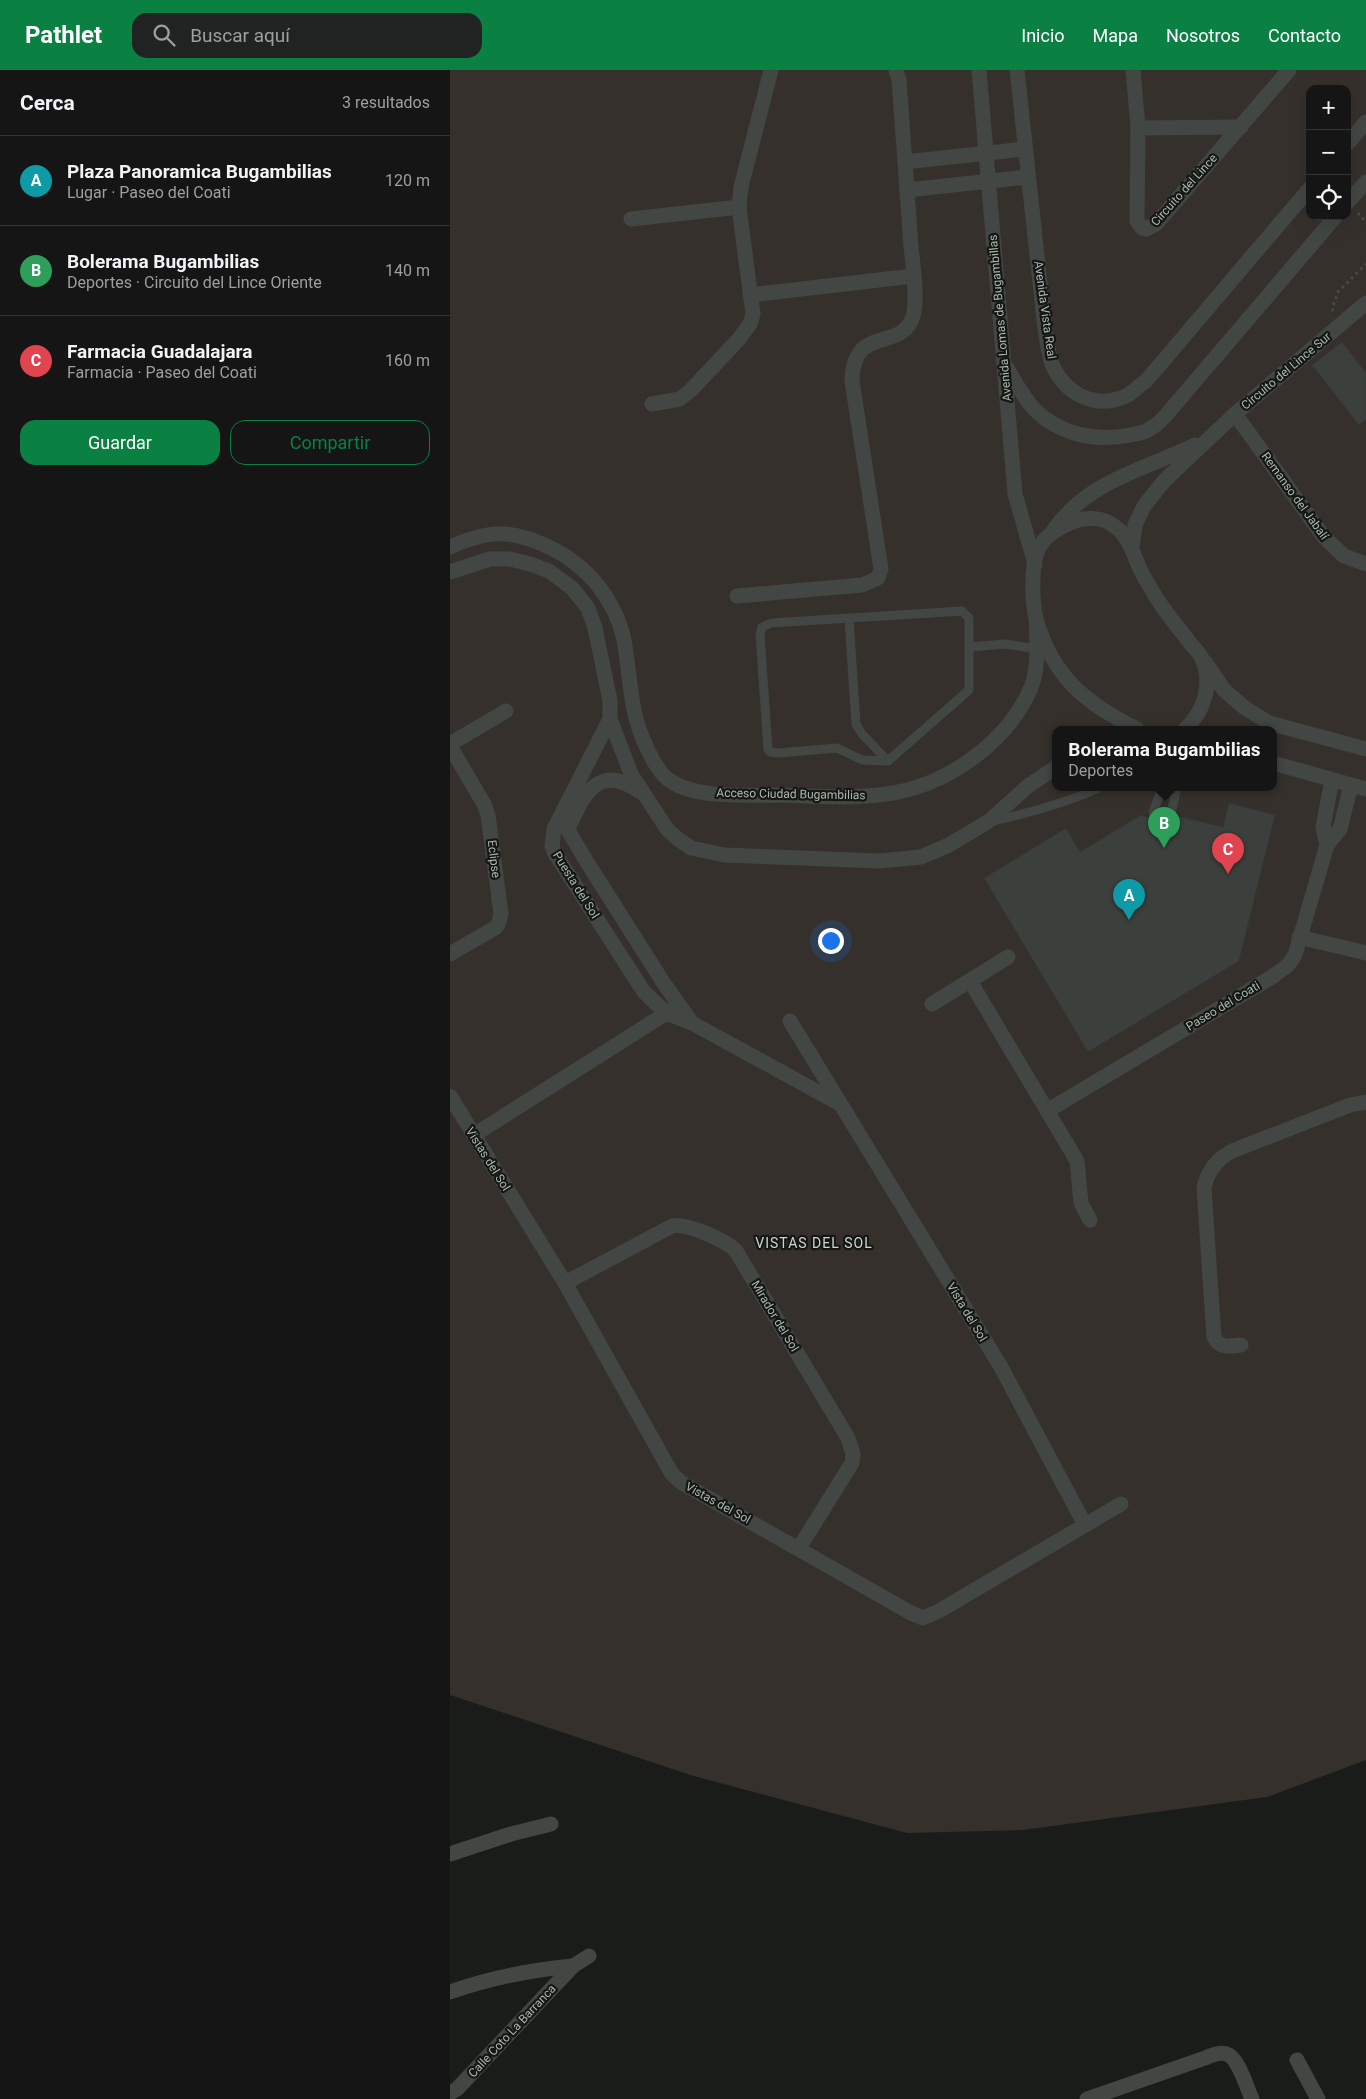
<!DOCTYPE html>
<html lang="es">
<meta charset="utf-8">
<style>
body{margin:0;font-family:Roboto,sans-serif;background:#212222;color:#f1f3f6}
.controls{position:absolute;right:15px;top:15px;display:grid;overflow:hidden;border-radius:10px;box-shadow:0 5px 20px #0002}
.controls button{width:45px;height:45px;display:grid;place-items:center;padding:0;border:0;border-bottom:1px solid #333434;background:#141514;color:#f1f3f6;font:25px sans-serif}
.you{position:absolute;left:380px;top:870px;width:18px;height:18px;margin:-12px;border:4px solid #fff;border-radius:50%;background:#1a73e8;box-shadow:0 0 0 8px #1a73e833}
.badge{display:grid;place-items:center;width:32px;height:32px;border-radius:50%;background:#0b8043;color:#fff;font-size:16px;font-weight:700}
.pin{position:absolute;translate:-50% -41px;filter:drop-shadow(0 1px 2px #0008)}
.pin::after{content:'';position:absolute;top:26px;width:18px;height:15px;background:inherit;clip-path:polygon(0 0,100% 0,50% 100%)}
.popup{position:absolute;left:602px;top:656px;width:225px;height:65px;box-sizing:border-box;display:grid;place-content:center;border-radius:10px;background:#141514;filter:drop-shadow(0 1px 4px #0005);font-size:16px;white-space:nowrap;color:#9d9fa0}
.popup b{font-size:19px;color:#f1f3f6}
.popup::after{content:'';position:absolute;left:50%;top:100%;margin-left:-10px;border:10px solid transparent;border-top-color:#141514}
.list{margin:0;padding:0;list-style:none}
h2{display:flex;justify-content:space-between;align-items:center;height:65px;margin:0;padding:0 20px;font-size:21px}
h2 small{font-size:16px;font-weight:400;color:#9d9fa0}
.list li{display:grid;grid-template-columns:32px 1fr auto;gap:15px;align-items:center;box-sizing:border-box;height:90px;padding:0 20px;border-top:1px solid #333434}
.list b{display:block;font-size:19px;white-space:nowrap}
.list p{margin:0;font-size:16px;white-space:nowrap;color:#9d9fa0}
.list em{font-size:16px;font-style:normal;color:#9d9fa0}
.actions{display:flex;gap:10px;padding:15px 20px}
.actions a{flex:1;padding:11px 0;border:1px solid #0b8043;border-radius:15px;text-align:center;font-size:18px;color:#0b8043}
.actions .main{background:#0b8043;color:#fff}
.icon{flex:none;width:28px;height:28px;fill:none;stroke:currentColor;stroke-width:2;stroke-linecap:round;stroke-linejoin:round}
.map{position:relative;flex:none;width:916px;height:2029px;overflow:hidden}
header{display:flex;align-items:center;gap:30px;box-sizing:border-box;height:70px;padding:0 25px;background:#0b8043;color:#fff}
header strong{font-size:24px}
nav{display:flex;gap:28px;margin-inline-start:auto;font-size:18px}
.search{width:350px;height:45px;background:#212222;display:flex;align-items:center;gap:12px;box-sizing:border-box;padding:0 18px;border-radius:15px;color:#9d9fa0;font-size:19px}
main{display:flex}
aside{flex:1;background:#141514}
.map>svg:first-child{display:block}
</style>
<header>
<strong>Pathlet</strong>
<div class="search"><svg class="icon" aria-label="search" viewBox="0 0 24 24"><circle cx="10" cy="10" r="6"/><path d="M15 15l6 6"/></svg>Buscar aquí</div>
<nav><a>Inicio</a><a>Mapa</a><a>Nosotros</a><a>Contacto</a></nav>
</header>
<main>
<aside>
<h2>Cerca<small>3 resultados</small></h2>
<ul class="list">
<li><span class="badge" style="background:#0f9aa8">A</span><div><b>Plaza Panoramica Bugambilias</b><p>Lugar · Paseo del Coati</p></div><em>120 m</em></li>
<li><span class="badge" style="background:#2e9e5b">B</span><div><b>Bolerama Bugambilias</b><p>Deportes · Circuito del Lince Oriente</p></div><em>140 m</em></li>
<li><span class="badge" style="background:#e0444e">C</span><div><b>Farmacia Guadalajara</b><p>Farmacia · Paseo del Coati</p></div><em>160 m</em></li>
</ul>
<div class="actions"><a class="main">Guardar</a><a>Compartir</a></div>
</aside>
<div class="map">
<svg width="916" height="2029" viewBox="0 0 916 2029">
<rect width="100%" height="100%" fill="#1a1c1a"/>
<path fill="#35302c" fill-rule="evenodd" d="M0,0H916V1690L817,1727L573,1760L457,1763L240,1705L0,1625ZM860,19H897V146H860ZM605,659H823V717H605Z"/>
<g fill="#3c403d" stroke="#343735">
<polygon points="892,272 916,303 916,350 909,355 862,295"/>
<polygon points="779,733 825,745 789,891 638,982 534,808 616,758 630,782 691,745 719,754 725,754 727,746 773,757"/>
</g>
<g fill="none" stroke-linecap="round" stroke-linejoin="round">
<g stroke="#454c46" stroke-width="3" stroke-dasharray="2.5 4" stroke-linecap="butt">
<polyline points="908,143 916,152"/>
<polyline points="883,241 882,238 888,222 916,194"/>
</g>
<g stroke="#424743" stroke-width="9">
<polygon points="512,541 519,548 519,620 438,691 412,690 387,678 328,683 320,682 318,679 310,565 312,557 321,553"/>
<polyline points="399,549 406,654 412,664 438,691"/>
<polyline points="520,577 555,574 587,579"/>
<polyline points="703,743 712,717"/>
<polyline points="720,748 727,717"/>
<path d="M542,751C580,743 616,733 651,717"/>
</g>
<g stroke="#424743" stroke-width="15">
<polyline points="529,0 565,424 585,494"/>
<path d="M567,0L595,259C597,270 598,283 602,294C615,324 646,341 678,325C684,321 690,315 696,311L860,118"/>
<polyline points="683,0 688,58 687,151 692,158 696,159 706,154 839,0"/>
<polyline points="688,58 791,57"/>
<polyline points="897,74 916,52"/>
<polyline points="455,92 575,79"/>
<polyline points="457,120 578,107"/>
<polyline points="897,133 916,112"/>
<polyline points="181,149 289,137"/>
<polyline points="300,225 463,206"/>
<path d="M557,298C565,312 573,327 584,339C610,365 646,372 680,365C685,364 693,363 698,360C708,355 716,346 723,337L886,146"/>
<polyline points="202,334 230,329 240,321 289,269 300,254 303,244 289,137 291,117 321,0"/>
<polyline points="785,344 874,467 894,486 916,494"/>
<path d="M603,461C637,411 693,400 745,375"/>
<path d="M0,477C38,460 61,459 99,477C137,495 165,529 174,570C181,608 179,642 197,678C202,689 209,703 219,710C245,729 297,725 328,725C364,726 400,729 436,724C493,717 553,676 578,624C590,601 587,572 586,547"/>
<polyline points="682,477 685,455 694,436 714,411 785,344 916,233"/>
<polyline points="0,502 40,489 60,489 80,494 99,501 122,518 138,538 145,558 160,631 160,649 181,704 217,759 228,769 241,778 274,785 429,791 471,787 499,775 539,751 578,716 605,698"/>
<path d="M287,526L412,515L428,508L431,499L402,311C403,253 452,283 463,246C468,231 463,194 461,177C457,121 453,66 449,10L446,0"/>
<polyline points="756,593 774,620 795,638 819,653 916,679"/>
<polyline points="160,649 104,759 102,776 104,782 194,922 216,943 242,953 390,1034"/>
<path d="M687,659C635,633 603,607 586,549C582,531 580,489 591,474C599,463 612,456 625,451C637,447 653,447 664,456C679,466 682,481 689,497C693,506 699,515 704,524C714,541 728,557 740,573C744,578 751,584 753,591C763,615 753,643 735,659"/>
<polyline points="0,674 56,641"/>
<polyline points="0,676 34,734 38,745 51,844 48,855 45,858 0,884"/>
<polyline points="823,693 916,719"/>
<path d="M189,721C162,702 143,708 128,738C125,745 120,752 118,760L135,789L213,912L242,953"/>
<polyline points="877,775 873,757 882,710"/>
<polyline points="849,867 916,883"/>
<polyline points="520,911 627,1091 631,1133 640,1150"/>
<polyline points="482,934 558,887"/>
<polyline points="340,951 551,1297 635,1455"/>
<polyline points="0,1026 115,1213 222,1404 232,1413 461,1543 473,1548 489,1541 671,1434"/>
<polyline points="597,1041 822,907 838,895 845,885 877,775 890,759 901,715"/>
<polyline points="24,1065 223,939"/>
<path d="M115,1213L222,1156C236,1153 276,1170 286,1181L398,1368L403,1384L402,1393L349,1478"/>
<path d="M791,1275C779,1276 770,1279 764,1267L754,1118L757,1107L763,1097L771,1088L782,1081L900,1035L916,1032"/>
<polyline points="0,1784 61,1764 101,1754"/>
<path d="M0,1922C39,1908 81,1900 123,1896"/>
<polyline points="847,1990 868,2029"/>
<polyline points="0,2023 7,2019 123,1896 139,1886"/>
<path d="M637,2029L755,1988C762,1985 772,1981 779,1985C789,1991 797,2018 802,2029"/>
</g>
</g>
<g text-anchor="middle" stroke-width="4.5" stroke-linejoin="round" paint-order="stroke">
<g font-size="12" fill="#aeb9ae" stroke="#151715">
<text transform="translate(734 120) rotate(-48)" y="4">Circuito del Lince</text>
<text transform="translate(595 240) rotate(82)" y="4">Avenida Vista Real</text>
<text transform="translate(550 248) rotate(-95)" y="4">Avenida Lomas de Bugambillas</text>
<text transform="translate(836 301) rotate(-40)" y="4">Circuito del Lince Sur</text>
<text transform="translate(845 426) rotate(54)" y="4">Remanso del Jabalí</text>
<text transform="translate(341 724) rotate(1)" y="4">Acceso Ciudad Bugambilias</text>
<text transform="translate(44 789) rotate(83)" y="4">Eclipse</text>
<text transform="translate(126 815) rotate(58)" y="4">Puesta del Sol</text>
<text transform="translate(773 936) rotate(-31)" y="4">Paseo del Coati</text>
<text transform="translate(38 1089) rotate(58)" y="4">Vistas del Sol</text>
<text transform="translate(517 1242) rotate(59)" y="4">Vista del Sol</text>
<text transform="translate(325 1246) rotate(59)" y="4">Mirador del Sol</text>
<text transform="translate(268 1433) rotate(29)" y="4">Vistas del Sol</text>
<text transform="translate(62 1961) rotate(-47)" y="4">Calle Coto La Barranca</text>
</g>
<g font-size="14" letter-spacing="1" fill="#ced6cf" stroke="#151715">
<text x="364" y="1178">VISTAS DEL SOL</text>
</g>
</g>
</svg>
<div class="controls">
<button>+</button>
<button>−</button>
<button><svg class="icon" aria-label="locate" viewBox="0 0 24 24"><circle cx="12" cy="12" r="6"/><path d="M12 2v4M12 18v4M2 12h4M18 12h4"/></svg></button>
</div>
<div class="you"></div>
<div class="pin badge" style="left:679px;top:850px;background:#0f9aa8">A</div>
<div class="pin badge" style="left:714px;top:778px;background:#2e9e5b">B</div>
<div class="popup"><b>Bolerama Bugambilias</b>Deportes</div>
<div class="pin badge" style="left:778px;top:804px;background:#e0444e">C</div>
</div>
</main>
